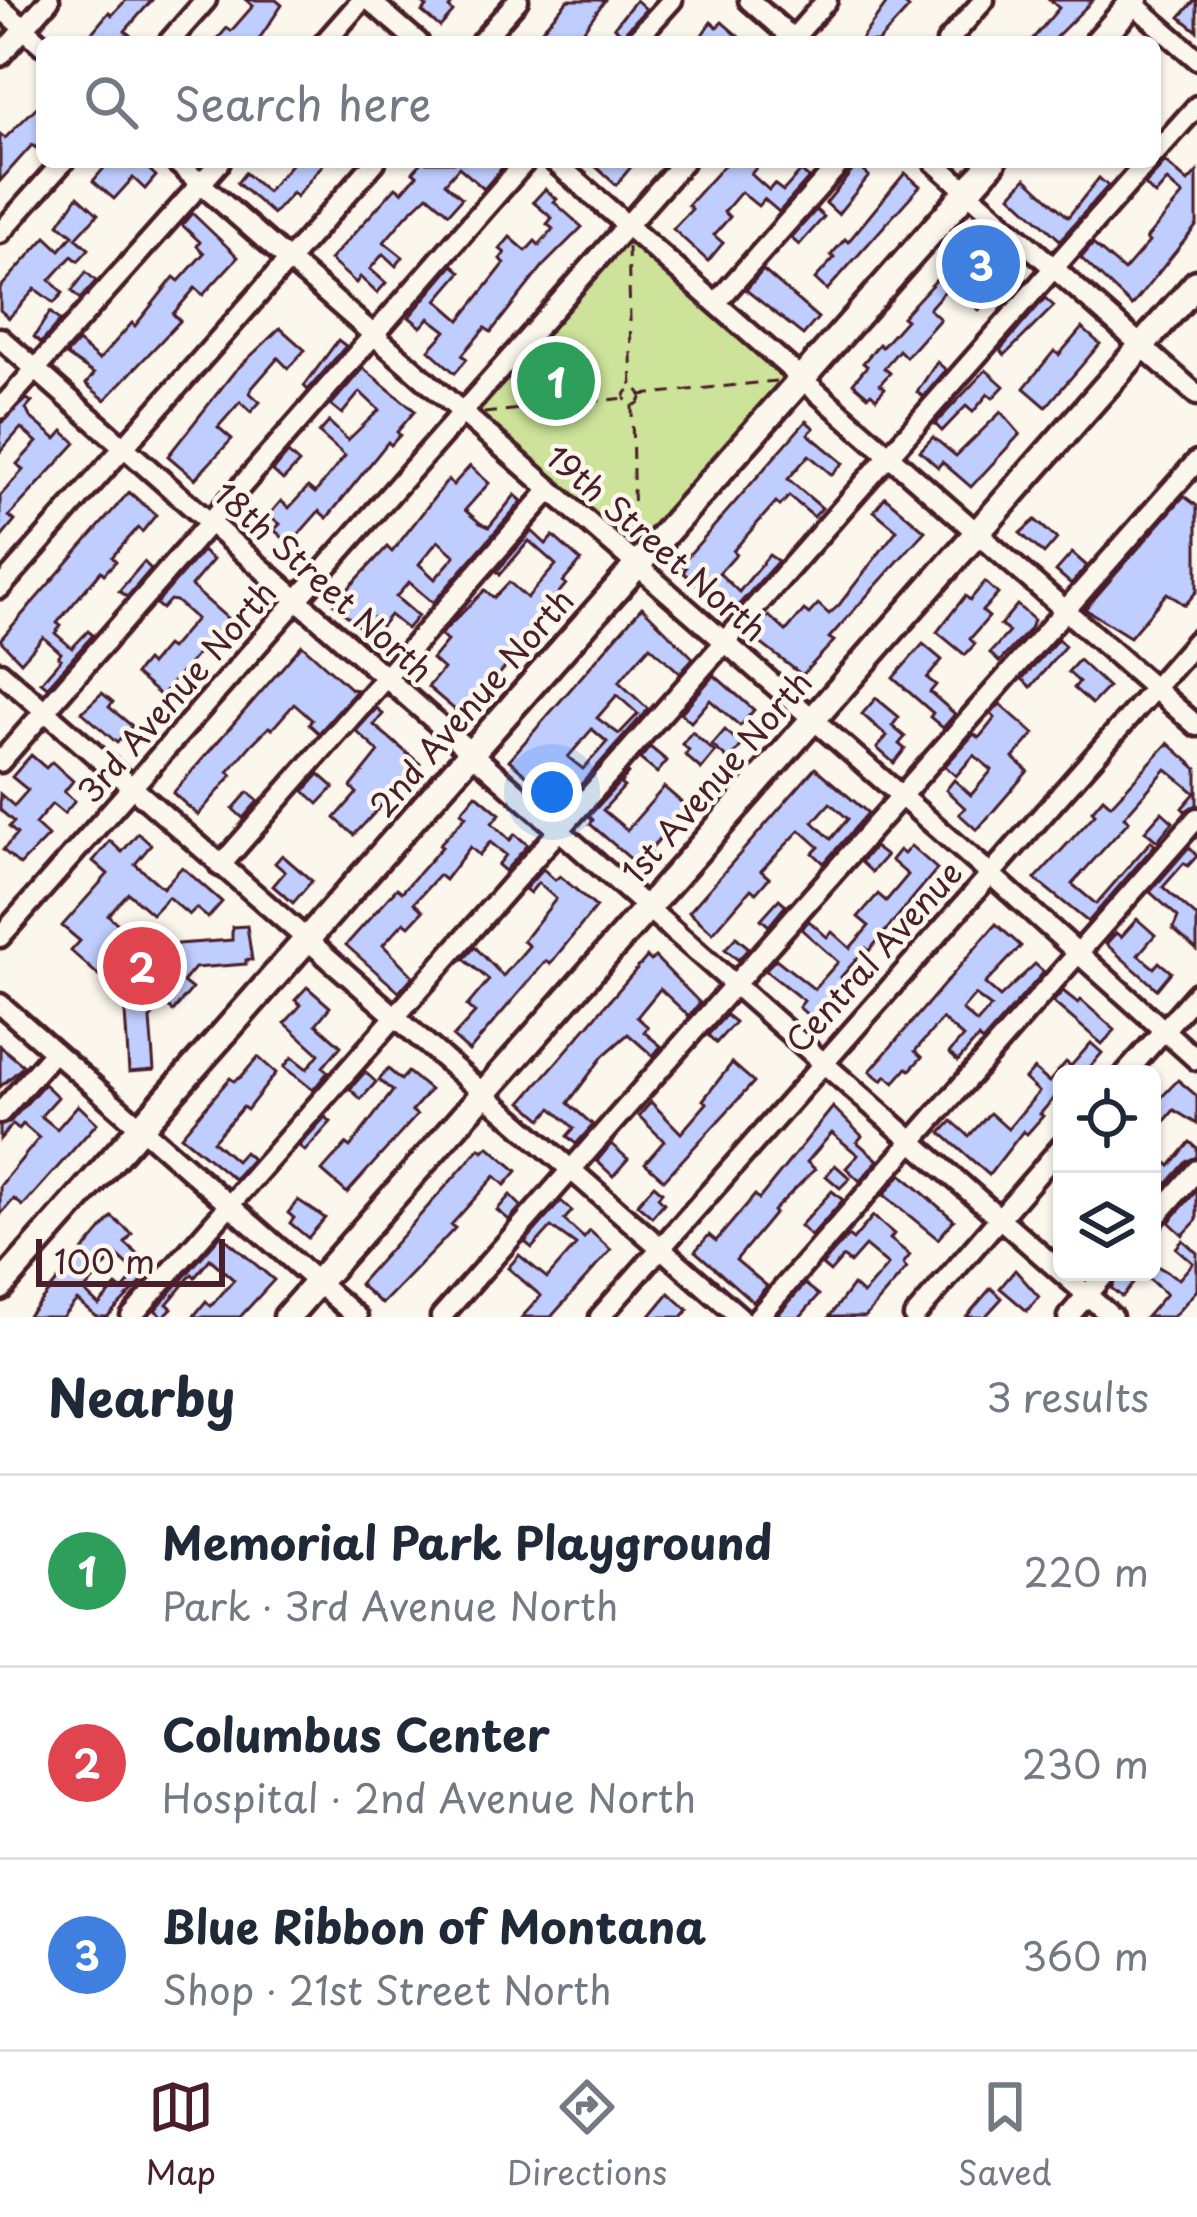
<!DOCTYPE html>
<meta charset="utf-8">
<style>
body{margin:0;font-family:"Playpen Sans",sans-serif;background:#f6f6f7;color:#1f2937}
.controls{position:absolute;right:36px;bottom:36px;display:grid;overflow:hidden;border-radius:18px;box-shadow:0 3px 9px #0004}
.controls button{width:108px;height:108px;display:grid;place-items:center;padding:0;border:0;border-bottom:3px solid #e0e1e3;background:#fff;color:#1f2937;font:60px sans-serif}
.scale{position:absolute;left:36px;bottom:30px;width:189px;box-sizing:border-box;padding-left:12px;border:6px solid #4a1f2b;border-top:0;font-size:33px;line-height:42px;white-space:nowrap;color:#4a1f2b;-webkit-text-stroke:9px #fbf7ec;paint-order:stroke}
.you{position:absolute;left:552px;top:792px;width:42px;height:42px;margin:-30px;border:9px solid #fff;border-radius:50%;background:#1a73e8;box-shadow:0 0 0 18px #1a73e833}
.badge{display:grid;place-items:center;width:78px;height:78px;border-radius:50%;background:#4a1f2b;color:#fff;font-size:39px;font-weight:700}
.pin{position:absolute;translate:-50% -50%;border:6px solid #fff;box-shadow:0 3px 12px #0006}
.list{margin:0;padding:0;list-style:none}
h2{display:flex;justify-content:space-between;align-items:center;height:156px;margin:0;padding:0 48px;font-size:51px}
h2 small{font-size:39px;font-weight:400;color:#747a83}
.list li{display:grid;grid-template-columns:78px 1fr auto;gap:36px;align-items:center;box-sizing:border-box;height:192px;padding:0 48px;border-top:3px solid #e0e1e3}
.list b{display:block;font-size:45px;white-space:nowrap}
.list p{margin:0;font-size:39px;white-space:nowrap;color:#747a83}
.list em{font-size:39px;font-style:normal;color:#747a83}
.icon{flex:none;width:66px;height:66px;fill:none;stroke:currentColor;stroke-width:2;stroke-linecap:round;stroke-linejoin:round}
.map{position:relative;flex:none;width:1197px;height:1317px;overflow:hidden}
.search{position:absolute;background:#fff;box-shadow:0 3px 9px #0004;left:36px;right:36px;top:36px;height:132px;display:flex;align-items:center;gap:30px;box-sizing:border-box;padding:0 42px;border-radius:18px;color:#747a83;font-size:45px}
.sheet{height:732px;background:#fff}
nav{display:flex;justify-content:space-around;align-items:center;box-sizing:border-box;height:168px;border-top:3px solid #e0e1e3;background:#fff;font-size:33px;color:#747a83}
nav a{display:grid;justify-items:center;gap:6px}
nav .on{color:#4a1f2b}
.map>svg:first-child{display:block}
</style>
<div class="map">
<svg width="1197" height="1317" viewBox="0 0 1197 1317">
<rect width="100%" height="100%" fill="#fbf7ec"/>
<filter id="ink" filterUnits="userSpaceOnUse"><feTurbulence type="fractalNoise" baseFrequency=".00833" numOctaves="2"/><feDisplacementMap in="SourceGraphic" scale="24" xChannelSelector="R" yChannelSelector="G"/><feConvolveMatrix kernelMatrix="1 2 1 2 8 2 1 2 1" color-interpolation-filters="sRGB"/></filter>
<g filter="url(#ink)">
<polygon fill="#cce399" stroke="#8b8162" stroke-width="3" points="627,225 800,379 636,566 464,413"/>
<g fill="#bfceff" stroke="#4a1f2b" stroke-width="3" fill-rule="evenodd">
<polygon points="126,0 152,0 125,31 130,35 124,42 84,42 109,12 112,15"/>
<polygon points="246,0 276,0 282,5 257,42 215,42 227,28 231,31 253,6"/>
<polygon points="419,0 456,0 449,8 453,12 440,27 422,12 427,7"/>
<polygon points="568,0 605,0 575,42 531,42"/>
<polygon points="636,0 646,9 623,34 614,27"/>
<polygon points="889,0 900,0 909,8 878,42 859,42"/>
<polygon points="1050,0 1093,0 1051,42 1030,42 1059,8"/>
<polygon points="1195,0 1197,0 1197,31 1180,17"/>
<polygon points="711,22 717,27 722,22 738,36 733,42 697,42"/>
<polygon points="42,102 42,141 36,148 32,145 0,181 0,134 5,138"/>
<polygon points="109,162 141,162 156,176 145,189 133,178 114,199 93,181"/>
<polygon points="293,162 325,162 296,197 292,193 273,214 237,183 245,173 267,192"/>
<polygon points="422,162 507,162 484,189 459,167 445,183 462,198 449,213 428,195 407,215 384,242 403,257 396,266 383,254 370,269 386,283 377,293 360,277 356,283 330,260 396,187 402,192 417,175 413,172"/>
<polygon points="601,162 625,162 631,167 616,185 596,167"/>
<polygon points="727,162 761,162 751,174 769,190 774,184 783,191 801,171 809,178 779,212 764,199 758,206 741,192 724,212 730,217 714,235 723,243 708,261 673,229 692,209 688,205"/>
<polygon points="1165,162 1188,182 1197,172 1197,225 1132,306 1081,258 1093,244 1124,271 1149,242 1146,239 1183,195 1167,181 1155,195 1145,185"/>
<polygon points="857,165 869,176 838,214 826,203"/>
<polygon points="905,173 920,186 827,290 815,279 834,258 831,255 845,239 848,242"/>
<polygon points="1026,178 1068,217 1099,178 1108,186 1060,240 1011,195"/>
<polygon points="545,189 557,199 554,202 582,227 543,266 491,332 485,328 462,355 467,359 455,373 429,350 446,331 429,318 421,327 409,317 453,265 461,272 437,300 460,320 505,263 500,259 505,253 500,249 510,237 526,251 535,241 539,245 553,229 547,224 552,218 533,202"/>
<polygon points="78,196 98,214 76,238 89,249 78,261 72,256 50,280 63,293 54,303 35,289 9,318 0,310 0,288 46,237 60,250 73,235 59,224"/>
<polygon points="816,210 824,217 799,245 791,238"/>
<polygon points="192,213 238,257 203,295 195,288 173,314 180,321 105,400 86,384 94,374 66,355 78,342 99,360 132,323 135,326 174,277 179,281 204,253 197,246 200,242 182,225"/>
<polygon points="975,238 983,245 987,241 1001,253 975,282 991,296 979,310 950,285 929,309 940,319 906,357 899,350 884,368 890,373 880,384 885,388 876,398 871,393 868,396 853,383 867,366 863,363 879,344 882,347 906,320 902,317"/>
<polygon points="763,270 818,318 803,335 746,290"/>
<polygon points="1011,271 1024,282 1011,297 998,286"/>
<polygon points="86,272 96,281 80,299 72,291"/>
<polygon points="1045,298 1054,306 1005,355 1000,350"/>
<polygon points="50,312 60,321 41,343 34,337"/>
<polygon points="280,328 305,350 288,368 278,358 252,388 250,393 260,402 251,412 240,402 218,427 232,439 195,479 168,456 234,372"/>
<polygon points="1082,328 1100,344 1046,407 1024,388 1054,351 1059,355"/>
<polygon points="338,340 346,346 308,390 304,386"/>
<polygon points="937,362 946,370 923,397 917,392"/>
<polygon points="363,368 415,411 397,432 400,435 391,445 388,442 327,518 319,511 290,544 274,530 280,524 269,515 281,501 289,508 308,487 315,493 345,456 319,433 329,422 348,440 379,410 360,392 342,414 331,405"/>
<polygon points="986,370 1004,386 993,398 988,394 973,412 966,406 942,431 935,424"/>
<polygon points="27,399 32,402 26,409 30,417 56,439 63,431 76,443 9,516 15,521 0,539 0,496 23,470 17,464 37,442 21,428 0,452 0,424"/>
<polygon points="1001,412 1020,434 971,487 942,462 938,467 920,451 933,437 956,456"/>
<polygon points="806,421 814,428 808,434 843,463 832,475 809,455 788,479 822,508 814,517 789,496 780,506 776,502 733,551 736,554 719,573 739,592 769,555 778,561 734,610 701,575 695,583 683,572 686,568 681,564"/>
<polygon points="288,453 299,463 283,480 273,471"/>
<path d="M470,466L489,483L465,510L480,523L489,527L515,495L522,501L433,603L409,582L396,597L418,616L407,629L390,615L381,626L373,618L363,630L334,604L387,547L392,552L448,480L453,485ZM438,541L455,556L435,579L419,564Z"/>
<polygon points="129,492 156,515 142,532 138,528 112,557 116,561 104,574 101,571 57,623 61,626 55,633 72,648 88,631 93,635 47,687 41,682 61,659 58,657 61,653 43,637 21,662 0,640"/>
<polygon points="1184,496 1197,506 1197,591 1185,605 1167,593 1130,637 1085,609"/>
<polygon points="885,497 925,531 829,638 834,641 802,675 751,636 752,631 769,616 786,631 804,610 809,614 818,604 829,614 839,605 897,530 874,511"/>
<polygon points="1035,520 1057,539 1044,554 1020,533"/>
<polygon points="532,531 546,544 553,536 581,561 563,582 566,584 557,595 561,598 529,629 535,634 462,716 428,687 443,669 432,659 447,641 440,635 485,590 494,598 509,582 527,598 556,565 529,541 500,575 497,571"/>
<polygon points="202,551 213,560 191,586 228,619 161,696 135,674 146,661 150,665 166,646 170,649 196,619 176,601 170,600 162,609 156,604"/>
<polygon points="1072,553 1087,566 1071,584 1056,571"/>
<polygon points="144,562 151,569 127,597 119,591"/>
<polygon points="985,582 998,594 982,611 989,617 970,639 975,644 965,655 937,632 965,596 970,600"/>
<polygon points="1017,605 1034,620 1029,630 999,662 990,653 1009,632 1000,625"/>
<path d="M642,607L693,658L680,673L650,646L634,664L619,682L648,709L562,806L509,760ZM617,695L638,714L619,734L597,718ZM592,729L607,742L583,769L568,757Z"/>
<polygon points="1058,639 1065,646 1031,687 1022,679"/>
<polygon points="923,644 942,660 927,678 936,685 930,692 955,714 943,728 930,717 933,713 893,678"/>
<polygon points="302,645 351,689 357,690 319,733 309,724 312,720 294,704 272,729 269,727 251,745 228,772 232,775 198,815 173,793"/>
<polygon points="1079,660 1108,687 1092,704 1074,688 1079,682 1068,672"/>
<polygon points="714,675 754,710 740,726 710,700 691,722 681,713"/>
<polygon points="102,693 113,702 109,707 132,726 117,743 82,712"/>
<polygon points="876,698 899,717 892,726 905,737 899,744 905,749 894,763 877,748 887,736 862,714"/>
<polygon points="1000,704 1034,734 1013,758 1028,771 977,830 959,814 965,808 946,790 954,780 971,795 992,770 974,755 956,776 945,766 974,734 979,738 995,718 991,714"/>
<polygon points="377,708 383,714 374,725 420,764 354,835 335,818 357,793 351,787 379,752 356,731"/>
<polygon points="725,730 742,745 729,760 712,745"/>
<polygon points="692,732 715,752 701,769 685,755 689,750 682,744"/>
<polygon points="1168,743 1197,769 1197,805 1185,811 1182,808 1195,793 1166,769 1124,817 1129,821 1072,884 1096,904 1151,841 1155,845 1088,922 1035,879 1095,814 1092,811 1103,798 1111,805"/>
<polygon points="650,747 667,761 657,773 640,759"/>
<polygon points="31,755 46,768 52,762 73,781 64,792 75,801 64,814 52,804 35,824 48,836 20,865 3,850 17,834 9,827 14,822 0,810 0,794 14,806 28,790 12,777"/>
<path d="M815,768L868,813L824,863L813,853L819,847L800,830L761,871L769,878L756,893L751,889L713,933L689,912ZM830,803L848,819L831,839L813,822Z"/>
<polygon points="629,772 620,784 624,787 603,810 627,830 664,787 687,807 649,851 653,855 641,868 590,824 593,820 589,816"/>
<polygon points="319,774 334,787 318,804 304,791"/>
<polygon points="248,792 258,801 243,818 233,809"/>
<polygon points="476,794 500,814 492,823 510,840 515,834 528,845 505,871 498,865 506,855 490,842 479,855 470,847 445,880 439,875 414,903 423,911 409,926 404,922 383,945 413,976 399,992 346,945 397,888 402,892 442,847 439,845 466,816 461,812"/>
<polygon points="1162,812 1173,822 1157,841 1145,831"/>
<polygon points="138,833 151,845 135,864 163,888 182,867 222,902 208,918 196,908 189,915 168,897 152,914 128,893 108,915 137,941 146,931 170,952 177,944 232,940 232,927 247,926 252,960 246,960 246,964 195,968 183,982 192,989 173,1011 164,1003 150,1019 154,1070 129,1072 124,998 71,951 80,941 62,926 108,874 93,861 110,841 122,852"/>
<polygon points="911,846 937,869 869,951 866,948 841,977 843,979 812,1019 799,1007 804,1001 765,970 776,959 814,989 838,962 801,929 809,921 827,937 832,932 850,948 869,926 858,917 878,894 886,901 908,875 891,860 899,850 904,854"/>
<polygon points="874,847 886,856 872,872 861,862"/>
<polygon points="1189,847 1197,856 1188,866 1184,863 1163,887 1197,917 1197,950 1173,929 1178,917 1150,892"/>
<polygon points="282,855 312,881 293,903 273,886 285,872 275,863"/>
<polygon points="543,869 555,880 560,876 596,907 550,964 546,961 469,1051 453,1037 475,1013 467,1006 489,980 464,959 475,947 503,976 529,946 523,941 556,899 538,883 530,893 525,889"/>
<polygon points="779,899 786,905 769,926 761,919"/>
<polygon points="1137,919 1155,935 1138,955 1154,968 1159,962 1171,972 1157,989 1106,944 1116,933 1121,937"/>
<path d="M996,924L1021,946L985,984L1000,997L1035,964L1044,972L982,1042L978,1038L958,1061L949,1053L963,1037L942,1019L915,1051L922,1057L910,1070L907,1068L894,1083L886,1076L882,1081L870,1071ZM975,995L991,1007L977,1023L962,1010Z"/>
<polygon points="736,937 749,948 738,960 725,949"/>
<polygon points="647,957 651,961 655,957 700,1003 689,1016 660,989 637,1017 648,1027 644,1032 661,1046 653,1056 628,1034 603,1056 568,1103 593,1125 576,1144 567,1136 574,1128 552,1108 542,1119 522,1102"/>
<polygon points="307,987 330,1007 316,1024 341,1046 323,1067 328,1072 313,1090 284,1067 292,1057 307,1069 319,1054 285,1023 301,1005 295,1000"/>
<polygon points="1063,991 1078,1003 1081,1000 1115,1030 1102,1044 1053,1002"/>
<polygon points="726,1015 735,1022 716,1043 708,1035"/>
<polygon points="1091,1043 1102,1053 1084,1074 1062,1074 1062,1089 1040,1114 1043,1116 1027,1134 1023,1131 989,1175 941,1133 952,1121 969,1136 990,1113 1008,1129 1039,1092 1025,1079 1034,1069 1049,1082 1066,1062 1071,1066"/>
<polygon points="0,1046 24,1066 0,1087"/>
<polygon points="258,1057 276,1073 247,1110 243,1107 213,1141 236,1161 244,1152 252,1159 234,1179 181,1136 230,1078 234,1081 241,1077"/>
<polygon points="732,1063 754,1082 664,1180 645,1163 664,1141 639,1116 651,1102 681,1133 707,1103 703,1100"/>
<polygon points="388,1069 401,1080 408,1072 430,1090 412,1111 417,1115 347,1193 322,1171 346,1144 350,1147 393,1091 379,1080"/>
<polygon points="365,1072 376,1082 361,1099 350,1089"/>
<polygon points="1178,1080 1197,1096 1197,1124 1174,1110 1152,1136 1152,1107"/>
<polygon points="44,1084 58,1097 41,1116 57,1129 78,1105 97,1123 23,1206 14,1199 0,1215 0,1186 39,1138 23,1124 19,1129 13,1124 0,1139 0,1126 10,1122"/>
<polygon points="833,1107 862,1136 857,1142 878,1160 860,1181 846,1168 858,1155 832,1133 830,1135 807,1162 815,1169 773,1211 775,1213 736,1260 767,1286 753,1302 695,1251 709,1235 716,1241 755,1195 759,1199"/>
<polygon points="325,1117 331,1122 305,1151 299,1146"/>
<polygon points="1190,1142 1197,1148 1197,1157 1187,1161 1152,1201 1152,1167 1160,1157 1170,1166"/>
<polygon points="611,1144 628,1159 613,1176 597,1161"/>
<polygon points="488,1146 517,1171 505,1185 495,1176 451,1225 455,1228 440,1244 382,1304 359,1284 480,1148 483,1151"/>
<polygon points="835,1165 850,1178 840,1188 826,1176"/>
<polygon points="901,1174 954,1220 938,1239 884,1195"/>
<polygon points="654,1185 662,1192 658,1197 664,1203 652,1217 637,1204"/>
<polygon points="1197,1190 1197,1220 1183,1235 1169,1222"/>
<polygon points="832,1191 843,1200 811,1236 800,1226"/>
<polygon points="510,1195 521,1206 509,1220 497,1210"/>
<polygon points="298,1200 325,1218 308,1238 290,1223 294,1218 288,1213"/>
<polygon points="561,1201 572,1211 564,1220 584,1238 590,1231 611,1250 551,1317 522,1317 541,1296 508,1268 519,1255 547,1278 576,1245 551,1227 532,1248 525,1242"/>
<polygon points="873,1216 894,1234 890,1239 910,1255 903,1264 907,1268 865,1317 829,1317 853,1285 863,1294 888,1265 865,1246 850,1263 843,1257 830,1272 822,1265 848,1236 853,1240"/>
<path d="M112,1217L132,1234L125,1243L155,1269L107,1317H97L77,1300L62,1317H27ZM115,1254L137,1273L122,1291L116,1286L99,1305L84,1291Z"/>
<polygon points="221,1235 274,1280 240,1317 193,1317 206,1301 211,1306 234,1280 210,1259 195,1277 192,1274 167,1304 172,1308 163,1317 155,1310"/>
<polygon points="1183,1240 1197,1253 1197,1290 1173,1317 1146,1317 1166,1294 1142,1273 1122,1297 1111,1288 1120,1272 1152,1272 1152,1263 1179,1279 1193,1263 1176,1248"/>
<polygon points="1015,1270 1039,1297 1027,1311 1000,1288"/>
<polygon points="805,1284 819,1295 800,1317 776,1317"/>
<polygon points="991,1288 1002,1298 985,1317 966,1317"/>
<polygon points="669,1293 688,1310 682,1317 649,1317"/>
</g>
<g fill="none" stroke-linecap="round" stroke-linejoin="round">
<defs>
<g id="minor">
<polyline points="369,0 418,42"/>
<polyline points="749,0 797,42"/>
<polyline points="1129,0 1197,59"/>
<polyline points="0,7 42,45"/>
<polyline points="169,42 206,0"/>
<polyline points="325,42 362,0"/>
<polyline points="481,42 518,0"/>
<polyline points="634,42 672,0"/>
<polyline points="790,42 827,0"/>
<polyline points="947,42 984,0"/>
<polyline points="0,56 49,0"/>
<polyline points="1155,153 1197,106"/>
<polyline points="176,162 989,873 1197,1060"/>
<polyline points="555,162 1197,726"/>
<polyline points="934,162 1197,395"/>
<polyline points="0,233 63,162"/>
<polyline points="716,303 841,162"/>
<polyline points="0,338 1112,1317"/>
<polyline points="0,409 220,162"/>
<polyline points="0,588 375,162"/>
<polyline points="0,672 740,1317"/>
<polyline points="0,762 525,162"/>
<polyline points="220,866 550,490"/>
<polyline points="0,937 683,162"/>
<polyline points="0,1004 357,1317"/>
<polyline points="1125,1074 1197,993"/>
<polyline points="0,1113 54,1052"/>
<polyline points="1152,1221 1197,1170"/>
<polyline points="131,1317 1147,162"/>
<polyline points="441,1317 1197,461"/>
<polyline points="600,1317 1197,640"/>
<polyline points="758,1317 1197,818"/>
<polyline points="914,1317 1062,1146"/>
<polyline points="1068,1317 1107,1272"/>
</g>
<g id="major">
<polyline points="1098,42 1135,0"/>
<polyline points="0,1287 993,162"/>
<polyline points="287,1317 1197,283"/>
</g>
</defs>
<use href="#minor" stroke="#4a1f2b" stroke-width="27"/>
<use href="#major" stroke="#4a1f2b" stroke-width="33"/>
<g stroke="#4a1f2b" stroke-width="3" stroke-dasharray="12 9" stroke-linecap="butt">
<polyline points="628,247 632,389"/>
<circle cx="633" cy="397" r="8"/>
<polyline points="640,395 776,381"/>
<polyline points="632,405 634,542"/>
<polyline points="484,413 625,398"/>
</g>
<use href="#minor" stroke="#fbf7ec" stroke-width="18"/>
<use href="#major" stroke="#fbf7ec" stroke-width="24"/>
</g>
</g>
<g text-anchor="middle" stroke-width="9" stroke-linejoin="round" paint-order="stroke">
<g font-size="33" fill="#4a1f2b" stroke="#fbf7ec">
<text transform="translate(656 543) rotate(41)" y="12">19th Street North</text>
<text transform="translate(323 582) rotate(42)" y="12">18th Street North</text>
<text transform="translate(177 692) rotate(-49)" y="12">3rd Avenue North</text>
<text transform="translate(472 703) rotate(-49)" y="12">2nd Avenue North</text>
<text transform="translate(717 777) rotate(-49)" y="12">1st Avenue North</text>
<text transform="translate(874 957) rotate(-48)" y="12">Central Avenue</text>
</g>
</g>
</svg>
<div class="controls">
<button><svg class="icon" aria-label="locate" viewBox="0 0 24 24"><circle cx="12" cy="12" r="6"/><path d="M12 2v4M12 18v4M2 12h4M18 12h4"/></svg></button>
<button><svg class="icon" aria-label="layers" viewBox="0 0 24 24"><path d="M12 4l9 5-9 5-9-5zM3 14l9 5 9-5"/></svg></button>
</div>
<div class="scale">100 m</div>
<div class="you"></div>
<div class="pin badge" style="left:556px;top:381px;background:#2e9e5b">1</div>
<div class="pin badge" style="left:142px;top:966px;background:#e0444e">2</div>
<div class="pin badge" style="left:981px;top:264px;background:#3f7fe0">3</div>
<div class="search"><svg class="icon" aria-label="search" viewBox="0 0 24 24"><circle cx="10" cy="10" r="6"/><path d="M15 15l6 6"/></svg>Search here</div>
</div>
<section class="sheet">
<h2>Nearby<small>3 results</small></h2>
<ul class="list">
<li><span class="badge" style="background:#2e9e5b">1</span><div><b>Memorial Park Playground</b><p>Park · 3rd Avenue North</p></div><em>220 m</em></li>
<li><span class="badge" style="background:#e0444e">2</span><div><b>Columbus Center</b><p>Hospital · 2nd Avenue North</p></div><em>230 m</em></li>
<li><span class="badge" style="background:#3f7fe0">3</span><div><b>Blue Ribbon of Montana</b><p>Shop · 21st Street North</p></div><em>360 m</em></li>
</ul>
</section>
<nav>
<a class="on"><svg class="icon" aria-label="map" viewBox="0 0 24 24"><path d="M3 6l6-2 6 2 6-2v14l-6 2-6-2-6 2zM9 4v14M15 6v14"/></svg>Map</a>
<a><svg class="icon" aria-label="directions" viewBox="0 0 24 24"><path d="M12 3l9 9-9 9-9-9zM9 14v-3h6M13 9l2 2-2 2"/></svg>Directions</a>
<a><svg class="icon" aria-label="saved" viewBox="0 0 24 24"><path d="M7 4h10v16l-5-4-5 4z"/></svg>Saved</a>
</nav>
